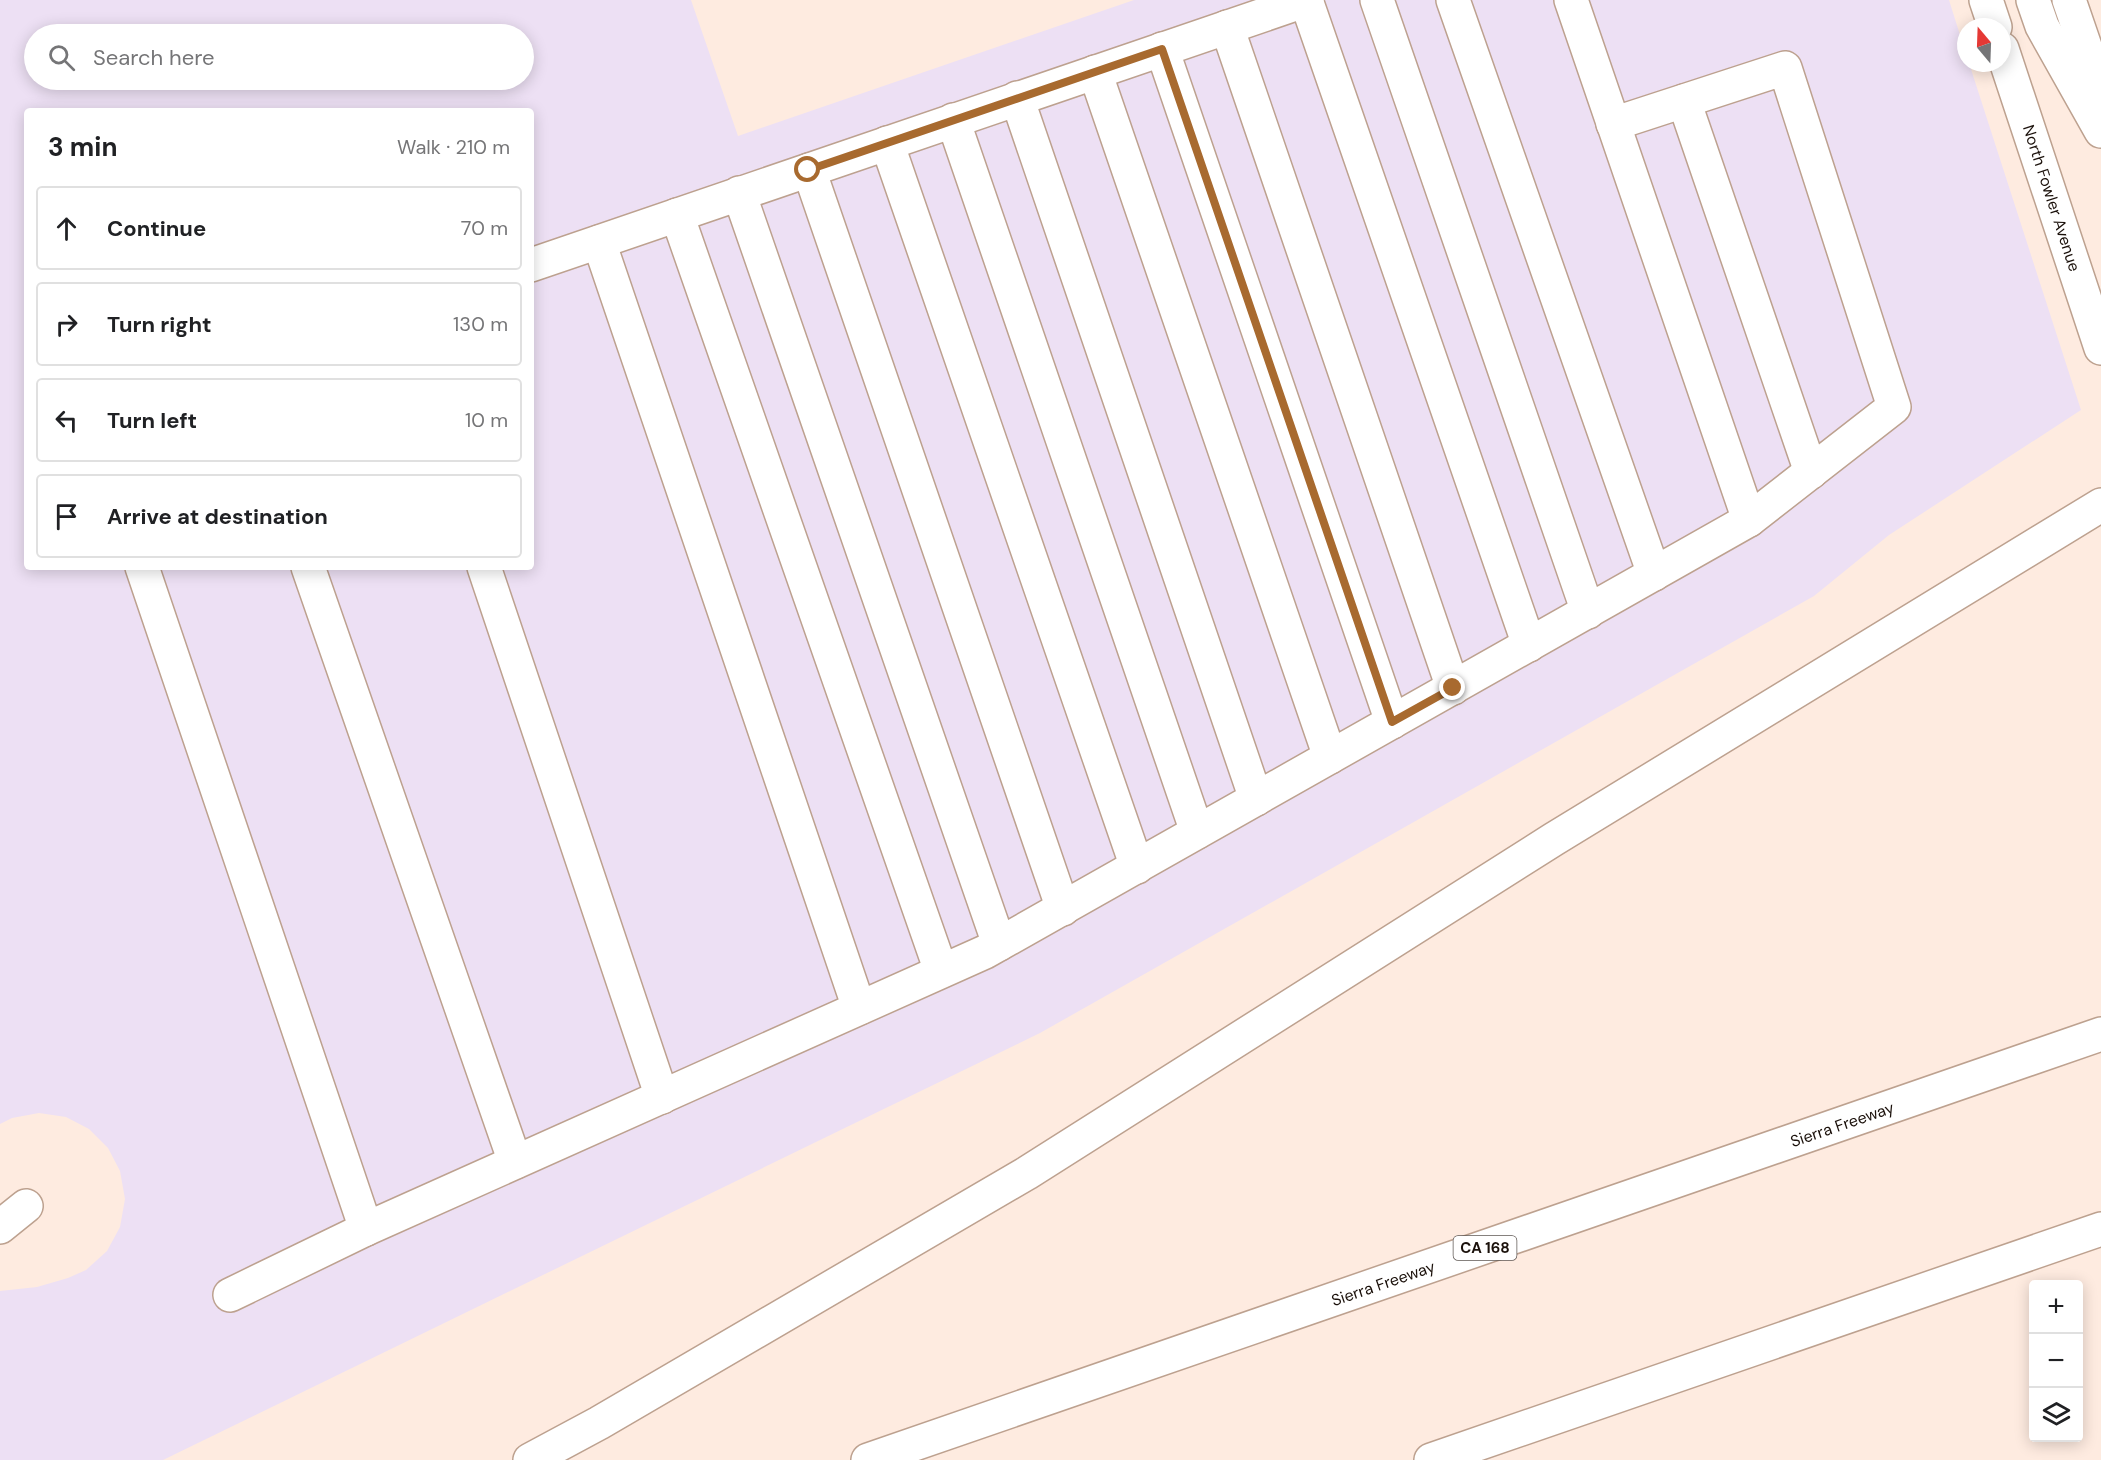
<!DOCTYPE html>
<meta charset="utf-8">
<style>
body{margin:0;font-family:"DM Sans",sans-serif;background:#f2f2f2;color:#202124}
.controls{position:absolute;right:18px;bottom:18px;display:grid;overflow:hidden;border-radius:6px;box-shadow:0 3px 15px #0003}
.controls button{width:54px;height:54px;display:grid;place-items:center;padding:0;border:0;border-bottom:2px solid #e0e0e0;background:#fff;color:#202124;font:30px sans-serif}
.compass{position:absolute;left:1957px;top:18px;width:54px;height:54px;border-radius:50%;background:#fff;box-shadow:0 3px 15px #0003;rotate:341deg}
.stop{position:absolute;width:18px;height:18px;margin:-14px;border:4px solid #a86a2f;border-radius:50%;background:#fff}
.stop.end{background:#a86a2f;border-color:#fff;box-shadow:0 2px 6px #0008}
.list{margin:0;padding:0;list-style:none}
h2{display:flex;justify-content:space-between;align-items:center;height:78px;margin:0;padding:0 24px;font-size:26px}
h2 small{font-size:20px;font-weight:400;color:#757577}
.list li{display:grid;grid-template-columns:39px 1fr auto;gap:18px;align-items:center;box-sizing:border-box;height:84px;margin:0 12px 12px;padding:0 12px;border:2px solid #e0e0e0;border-radius:6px}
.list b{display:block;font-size:22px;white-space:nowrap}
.list em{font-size:20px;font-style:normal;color:#757577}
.icon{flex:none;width:33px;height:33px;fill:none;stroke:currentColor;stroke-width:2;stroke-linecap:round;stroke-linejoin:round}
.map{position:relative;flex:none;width:2101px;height:1460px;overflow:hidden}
.search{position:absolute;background:#fff;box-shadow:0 3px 15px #0003;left:24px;top:24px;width:510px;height:66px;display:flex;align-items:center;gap:15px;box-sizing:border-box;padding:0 21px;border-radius:33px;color:#757577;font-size:22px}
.panel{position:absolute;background:#fff;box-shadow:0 3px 15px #0003;left:24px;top:108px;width:510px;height:462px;border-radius:6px}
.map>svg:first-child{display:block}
</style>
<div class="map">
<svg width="2101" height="1460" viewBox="0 0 2101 1460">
<rect width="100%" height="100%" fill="#feebe0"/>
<path fill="#ede0f4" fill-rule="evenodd" d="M0,0H691L738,136L1134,0H1949L1966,54V63H1969L2081,410L1889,535L1814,596L1040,1033L163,1460H0V1291L37,1287L68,1278L86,1270L107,1251L120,1227L125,1199L120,1171L108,1148L89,1129L66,1117L39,1113L12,1118L0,1124ZM34,34H524V80H34ZM27,111H531V567H27Z"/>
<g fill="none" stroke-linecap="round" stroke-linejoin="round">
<defs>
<g id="minor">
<polyline points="1306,0 1529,645"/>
<polyline points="1377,0 1588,612"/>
<polyline points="1453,0 1654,574"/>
<polyline points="1227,27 1453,688"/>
<polyline points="1162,49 1392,722"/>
<polyline points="1095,72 1330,757"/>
<polyline points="1017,98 1256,799"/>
<polyline points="1684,101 1811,472"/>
<polyline points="953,120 1197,832"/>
<polyline points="1613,124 1785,68 1894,407 1749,520"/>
<polyline points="887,143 1137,867"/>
<polyline points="809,170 1063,909"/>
<polyline points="739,193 999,944"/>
<polyline points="677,215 941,971"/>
<polyline points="599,242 859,1008"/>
<polyline points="531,265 1307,0"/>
<polyline points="142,567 366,1229 985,952 1749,520 1571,0"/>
<polyline points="308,567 515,1162"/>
<polyline points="484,567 662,1097"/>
<polyline points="0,1227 26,1206"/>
<polyline points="230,1295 366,1229"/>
</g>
<g id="major">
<polyline points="1986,0 1995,27"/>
<polyline points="2033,0 2042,26 2101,131"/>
<polyline points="2069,0 2101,93"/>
<polyline points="2002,49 2101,348"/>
</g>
<g id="highway">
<polyline points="530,1460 599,1423 1027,1173 1554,839 2101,505"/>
<polyline points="868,1460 2101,1034"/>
<polyline points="1431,1460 2101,1229"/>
</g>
</defs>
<use href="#minor" stroke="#bda18f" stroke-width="36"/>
<use href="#major" stroke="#bda18f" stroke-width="36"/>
<use href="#highway" stroke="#bda18f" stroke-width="36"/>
<use href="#minor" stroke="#fff" stroke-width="33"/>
<use href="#major" stroke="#fff" stroke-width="33"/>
<use href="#highway" stroke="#fff" stroke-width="33"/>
</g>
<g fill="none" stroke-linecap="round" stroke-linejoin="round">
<polyline stroke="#a86a2f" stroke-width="8" points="808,170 1162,49 1392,722 1453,688"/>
</g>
<g text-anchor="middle" stroke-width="5" stroke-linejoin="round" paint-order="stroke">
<rect fill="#fff" stroke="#5f5854" stroke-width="1.5" x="1453.5" y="1236" width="63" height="24" rx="4.5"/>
<g font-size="15" font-weight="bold" fill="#1b110b">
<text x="1485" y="1253">CA 168</text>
</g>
<g font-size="16" fill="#1b110b" stroke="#fff">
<text transform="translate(2052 198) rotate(72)" y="6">North Fowler Avenue</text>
<text transform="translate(1842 1124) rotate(-19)" y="6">Sierra Freeway</text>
<text transform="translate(1383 1283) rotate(-19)" y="6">Sierra Freeway</text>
</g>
</g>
</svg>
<div class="controls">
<button>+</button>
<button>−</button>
<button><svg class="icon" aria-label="layers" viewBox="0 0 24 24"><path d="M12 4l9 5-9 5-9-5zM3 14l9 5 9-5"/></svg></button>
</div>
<svg class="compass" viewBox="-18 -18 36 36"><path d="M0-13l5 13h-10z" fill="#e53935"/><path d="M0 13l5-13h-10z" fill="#757577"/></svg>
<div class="stop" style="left:808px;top:170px"></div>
<div class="stop end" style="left:1453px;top:688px"></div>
<div class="search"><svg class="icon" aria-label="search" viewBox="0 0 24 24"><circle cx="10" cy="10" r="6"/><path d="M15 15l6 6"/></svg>Search here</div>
<section class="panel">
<h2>3 min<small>Walk · 210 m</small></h2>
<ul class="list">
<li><svg class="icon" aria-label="ahead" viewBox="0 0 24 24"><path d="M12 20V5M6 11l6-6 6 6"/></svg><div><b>Continue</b></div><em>70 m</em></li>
<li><svg class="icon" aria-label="right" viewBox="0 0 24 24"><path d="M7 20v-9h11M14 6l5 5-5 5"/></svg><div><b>Turn right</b></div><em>130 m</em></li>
<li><svg class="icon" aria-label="left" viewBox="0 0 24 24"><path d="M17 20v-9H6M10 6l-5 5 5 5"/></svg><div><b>Turn left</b></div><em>10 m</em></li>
<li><svg class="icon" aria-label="arrive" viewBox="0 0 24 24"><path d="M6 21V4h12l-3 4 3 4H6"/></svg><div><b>Arrive at destination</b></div></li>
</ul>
</section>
</div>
